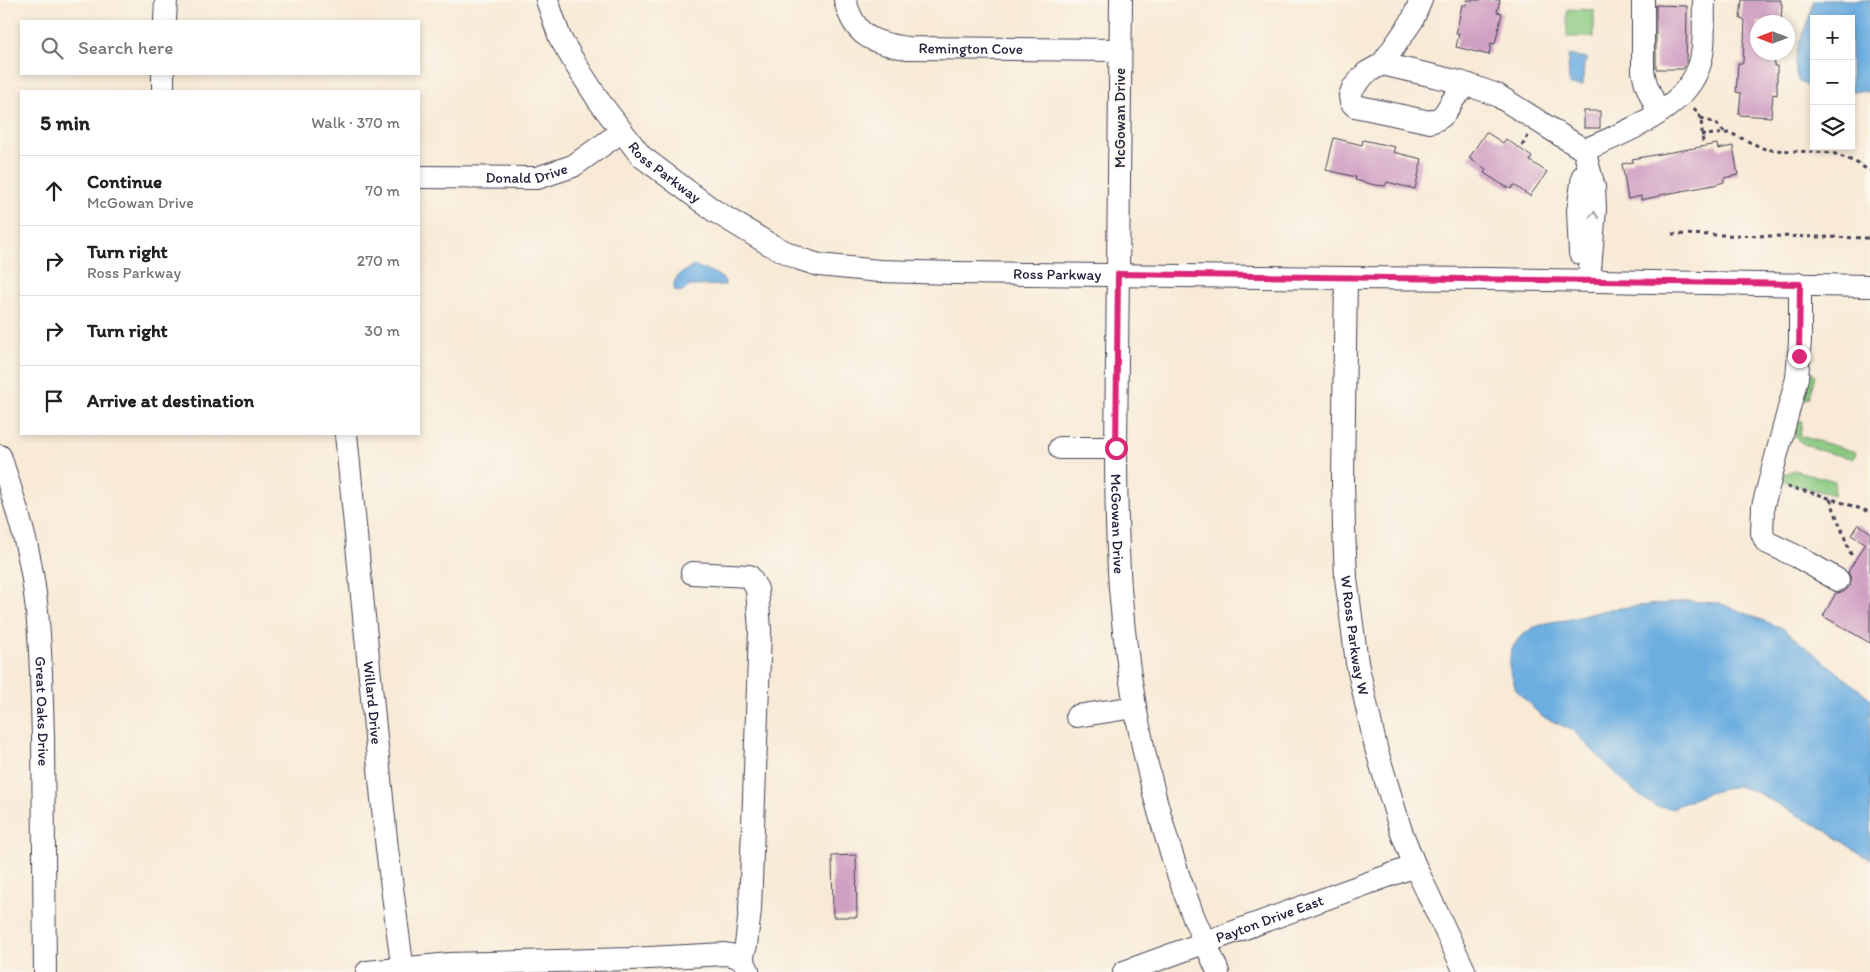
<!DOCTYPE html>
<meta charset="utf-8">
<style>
body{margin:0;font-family:Itim,sans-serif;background:#f6f6f6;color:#222}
.controls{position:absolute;right:15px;top:15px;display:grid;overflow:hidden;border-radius:0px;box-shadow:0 2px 8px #0003}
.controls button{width:45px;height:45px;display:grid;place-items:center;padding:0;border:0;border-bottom:1px solid #e0e0e0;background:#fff;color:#222;font:25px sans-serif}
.compass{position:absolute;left:1750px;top:15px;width:45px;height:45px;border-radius:50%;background:#fff;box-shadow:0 2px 8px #0003;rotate:270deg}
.stop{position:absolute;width:15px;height:15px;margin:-11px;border:4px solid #db2777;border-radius:50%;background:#fff}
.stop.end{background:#db2777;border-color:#fff;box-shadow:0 1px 5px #0008}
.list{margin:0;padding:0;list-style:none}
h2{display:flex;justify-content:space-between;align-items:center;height:65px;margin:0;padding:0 20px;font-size:21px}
h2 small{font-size:16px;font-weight:400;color:#767676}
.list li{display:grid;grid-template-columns:32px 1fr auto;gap:15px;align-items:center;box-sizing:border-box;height:70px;padding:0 20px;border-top:1px solid #e0e0e0}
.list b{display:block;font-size:19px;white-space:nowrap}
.list p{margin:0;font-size:16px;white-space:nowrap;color:#767676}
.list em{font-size:16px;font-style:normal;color:#767676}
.icon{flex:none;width:28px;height:28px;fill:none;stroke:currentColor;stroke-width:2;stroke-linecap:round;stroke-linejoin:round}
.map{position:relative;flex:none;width:1870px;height:972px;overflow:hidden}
.search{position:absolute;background:#fff;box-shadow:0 2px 8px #0003;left:20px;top:20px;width:400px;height:55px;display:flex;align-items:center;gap:12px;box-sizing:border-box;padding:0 18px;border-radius:0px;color:#767676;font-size:19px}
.panel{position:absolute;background:#fff;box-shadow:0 2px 8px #0003;left:20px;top:90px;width:400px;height:345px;border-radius:0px}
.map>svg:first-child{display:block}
</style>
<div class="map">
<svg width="1870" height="972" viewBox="0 0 1870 972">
<rect width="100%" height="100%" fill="#fbf7ec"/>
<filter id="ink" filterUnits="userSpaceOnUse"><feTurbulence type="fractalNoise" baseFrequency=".02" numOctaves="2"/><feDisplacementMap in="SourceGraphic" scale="10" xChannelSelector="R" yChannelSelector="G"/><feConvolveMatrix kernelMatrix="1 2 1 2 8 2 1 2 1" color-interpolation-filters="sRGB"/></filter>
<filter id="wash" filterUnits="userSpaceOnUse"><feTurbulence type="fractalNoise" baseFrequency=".0096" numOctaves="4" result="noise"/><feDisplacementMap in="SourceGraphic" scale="20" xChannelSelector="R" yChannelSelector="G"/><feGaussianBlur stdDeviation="1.12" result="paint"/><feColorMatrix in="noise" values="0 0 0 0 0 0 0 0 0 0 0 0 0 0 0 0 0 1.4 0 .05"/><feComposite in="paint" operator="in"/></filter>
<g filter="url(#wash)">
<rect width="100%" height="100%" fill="#f8ead7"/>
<g fill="#8ac980" stroke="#56765e">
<polygon points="1567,9 1594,10 1594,37 1567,37"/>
<polygon points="1813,372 1815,376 1809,398 1804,400 1803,397 1810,373"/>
<path d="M1797,420L1802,421L1800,436L1856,452L1854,459C1840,455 1801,449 1795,436C1793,431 1796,425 1797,420Z"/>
<polygon points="1794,470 1835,481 1834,495 1780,481 1783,475"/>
</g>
<g fill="#6caee0" stroke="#47688e">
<path d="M1814,0H1870V92L1851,91V19H1814V90L1798,81C1789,51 1808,29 1814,0Z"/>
<polygon points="1569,55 1587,58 1587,62 1584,63 1583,85 1569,85 1568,59"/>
<path d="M694,266C706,270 716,272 725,281V285L690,286L681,292L675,291C670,278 684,271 694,266Z"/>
<polygon points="1687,601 1719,603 1782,628 1870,698 1870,860 1825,830 1754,791 1737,786 1708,793 1672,808 1656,807 1636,793 1572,730 1541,716 1516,690 1509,666 1511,650 1519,638 1532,628 1550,622 1566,620 1610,609"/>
</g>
<g id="blocks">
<g fill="#d0a0c2">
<polygon points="1467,0 1500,0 1497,12 1502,13 1495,44 1491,43 1489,55 1456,47 1459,34 1456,34 1462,5 1466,5"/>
<polygon points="1742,0 1781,0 1781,4 1782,4 1781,22 1758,22 1758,52 1775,52 1774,66 1777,66 1777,95 1773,94 1771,117 1739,115 1741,93 1736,92 1738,63 1743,63 1745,20 1740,19"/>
<polygon points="1656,5 1687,6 1686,64 1683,69 1656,69"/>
<rect x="1584" y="111" width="16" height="17"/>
<polygon points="1486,132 1503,143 1506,139 1532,157 1530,161 1547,172 1530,196 1514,185 1511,189 1501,184 1484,173 1486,169 1469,158"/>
<polygon points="1334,138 1362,145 1363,140 1395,147 1393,152 1422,159 1415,189 1387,182 1385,186 1375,185 1355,180 1356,177 1326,170"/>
<polygon points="1717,144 1718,149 1733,146 1738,175 1724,178 1724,182 1714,185 1660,195 1660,196 1641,200 1641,196 1628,199 1622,164 1633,162 1632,159"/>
<polygon points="1858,524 1870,532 1870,643 1823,616 1836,593 1844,592 1850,586 1851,579 1848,572 1865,543 1851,535"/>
<polygon points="856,855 857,917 833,917 832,856"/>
</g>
</g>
</g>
<g filter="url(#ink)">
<use href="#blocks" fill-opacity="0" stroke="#424052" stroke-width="1"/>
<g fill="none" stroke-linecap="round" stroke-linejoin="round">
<defs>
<g id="minor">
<path id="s1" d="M547,0L560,38L576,65L599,101L641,156L713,210L769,244L800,259L819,265L879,271L956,273L1346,278L1490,279L1870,286"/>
<path id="s2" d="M845,0C854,36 872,43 907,48L1120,50"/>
<path id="s3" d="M1121,0L1116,448C1116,494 1117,541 1120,588C1128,697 1153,811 1192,913C1200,933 1210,952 1218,972"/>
<path d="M1421,0L1412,21L1382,64L1366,73L1353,88L1350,96L1351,102L1355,106L1430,122C1448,117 1446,108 1456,96C1460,92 1464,88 1469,85"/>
<polyline points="1643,0 1643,71 1646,84 1658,112"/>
<polyline points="165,21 166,0"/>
<polyline points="1382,64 1460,82 1497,95 1584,150 1594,187 1595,209 1589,281"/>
<polyline points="163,74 163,91"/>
<path d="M1584,150C1621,135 1683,110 1698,69C1706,51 1703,20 1704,0"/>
<path id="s4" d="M419,177L537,178L573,166L621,132"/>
<polyline points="1580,253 1578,211 1583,176"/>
<path id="s5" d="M1346,278L1343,479L1344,528L1346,578L1357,663L1376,748L1401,831L1415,866L1465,972"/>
<polyline points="1800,284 1800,341 1797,378 1763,506 1762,533 1766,542 1798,557 1838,580"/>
<path id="s6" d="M346,434L387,849L403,972"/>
<polyline points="1060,448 1116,448"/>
<path id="s7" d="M0,456C11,490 23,526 30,562C41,619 41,678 43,736C44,815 44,893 45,972"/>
<polyline points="692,573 749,576 757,589 760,630 750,910 746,945 742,959"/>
<polyline points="1077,716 1135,707"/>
<path d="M367,972L450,964L630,959L725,954C738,956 743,958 748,970"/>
<path id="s8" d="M1124,972L1415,866"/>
</g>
</defs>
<use href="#minor" stroke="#424052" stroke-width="24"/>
<g stroke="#424052" stroke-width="3" stroke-dasharray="4 4" stroke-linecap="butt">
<polyline points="1694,108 1701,118 1703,144"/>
<polyline points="1701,118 1717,124 1724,132"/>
<polyline points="1701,135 1730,133 1765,149 1773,150 1833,153 1855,162 1870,171"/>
<polyline points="1522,146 1528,136"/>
<polyline points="1672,234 1870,238"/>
<polyline points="1787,487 1817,494 1870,512"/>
<polyline points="1830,499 1852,557"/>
</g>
<use href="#minor" stroke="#fff" stroke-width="22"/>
</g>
<defs><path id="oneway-chevron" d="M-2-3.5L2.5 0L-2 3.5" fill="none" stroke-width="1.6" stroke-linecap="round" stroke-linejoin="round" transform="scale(1.25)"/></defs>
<use stroke="#9c9ca7" href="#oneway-chevron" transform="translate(1594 215) rotate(-87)"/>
</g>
<g fill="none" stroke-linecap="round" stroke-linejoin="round" filter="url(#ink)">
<polyline stroke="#db2777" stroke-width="6" points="1116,448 1118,274 1800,284 1799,356"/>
</g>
<g text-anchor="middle" stroke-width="4" stroke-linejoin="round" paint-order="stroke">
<g font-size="15" fill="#22223b" stroke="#fbf7ec">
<text dy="5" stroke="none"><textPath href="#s2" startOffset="149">Remington Cove</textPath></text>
<text transform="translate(1120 118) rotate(-90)" y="5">McGowan Drive</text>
<text dy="5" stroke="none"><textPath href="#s4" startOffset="108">Donald Drive</textPath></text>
<text dy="5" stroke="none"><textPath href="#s1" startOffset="212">Ross Parkway</textPath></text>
<text dy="5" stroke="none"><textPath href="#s1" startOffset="632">Ross Parkway</textPath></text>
<text dy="5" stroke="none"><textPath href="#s3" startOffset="524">McGowan Drive</textPath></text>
<text dy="5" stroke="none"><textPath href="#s5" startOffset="358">W Ross Parkway W</textPath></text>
<text dy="5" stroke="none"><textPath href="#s6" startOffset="270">Willard Drive</textPath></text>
<text dy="5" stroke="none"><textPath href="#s7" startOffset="260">Great Oaks Drive</textPath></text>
<text dy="5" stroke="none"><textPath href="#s8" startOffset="155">Payton Drive East</textPath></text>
</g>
</g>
</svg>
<div class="controls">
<button>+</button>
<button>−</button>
<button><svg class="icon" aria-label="layers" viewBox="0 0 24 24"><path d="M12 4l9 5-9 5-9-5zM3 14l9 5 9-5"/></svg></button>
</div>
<svg class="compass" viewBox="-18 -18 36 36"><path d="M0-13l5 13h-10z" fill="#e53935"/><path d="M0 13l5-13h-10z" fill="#767676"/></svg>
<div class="stop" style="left:1116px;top:448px"></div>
<div class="stop end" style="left:1799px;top:356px"></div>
<div class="search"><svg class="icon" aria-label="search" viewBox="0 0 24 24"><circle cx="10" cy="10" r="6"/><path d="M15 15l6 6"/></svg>Search here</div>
<section class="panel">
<h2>5 min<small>Walk · 370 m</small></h2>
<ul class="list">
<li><svg class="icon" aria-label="ahead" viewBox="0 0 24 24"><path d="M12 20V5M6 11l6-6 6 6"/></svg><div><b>Continue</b><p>McGowan Drive</p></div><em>70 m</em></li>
<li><svg class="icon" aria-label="right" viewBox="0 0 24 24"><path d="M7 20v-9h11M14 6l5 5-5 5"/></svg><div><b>Turn right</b><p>Ross Parkway</p></div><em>270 m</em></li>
<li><svg class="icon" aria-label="right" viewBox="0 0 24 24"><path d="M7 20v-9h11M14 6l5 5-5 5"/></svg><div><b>Turn right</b></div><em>30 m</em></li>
<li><svg class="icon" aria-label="arrive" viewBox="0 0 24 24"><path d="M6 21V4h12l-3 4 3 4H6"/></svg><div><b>Arrive at destination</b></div></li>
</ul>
</section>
</div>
